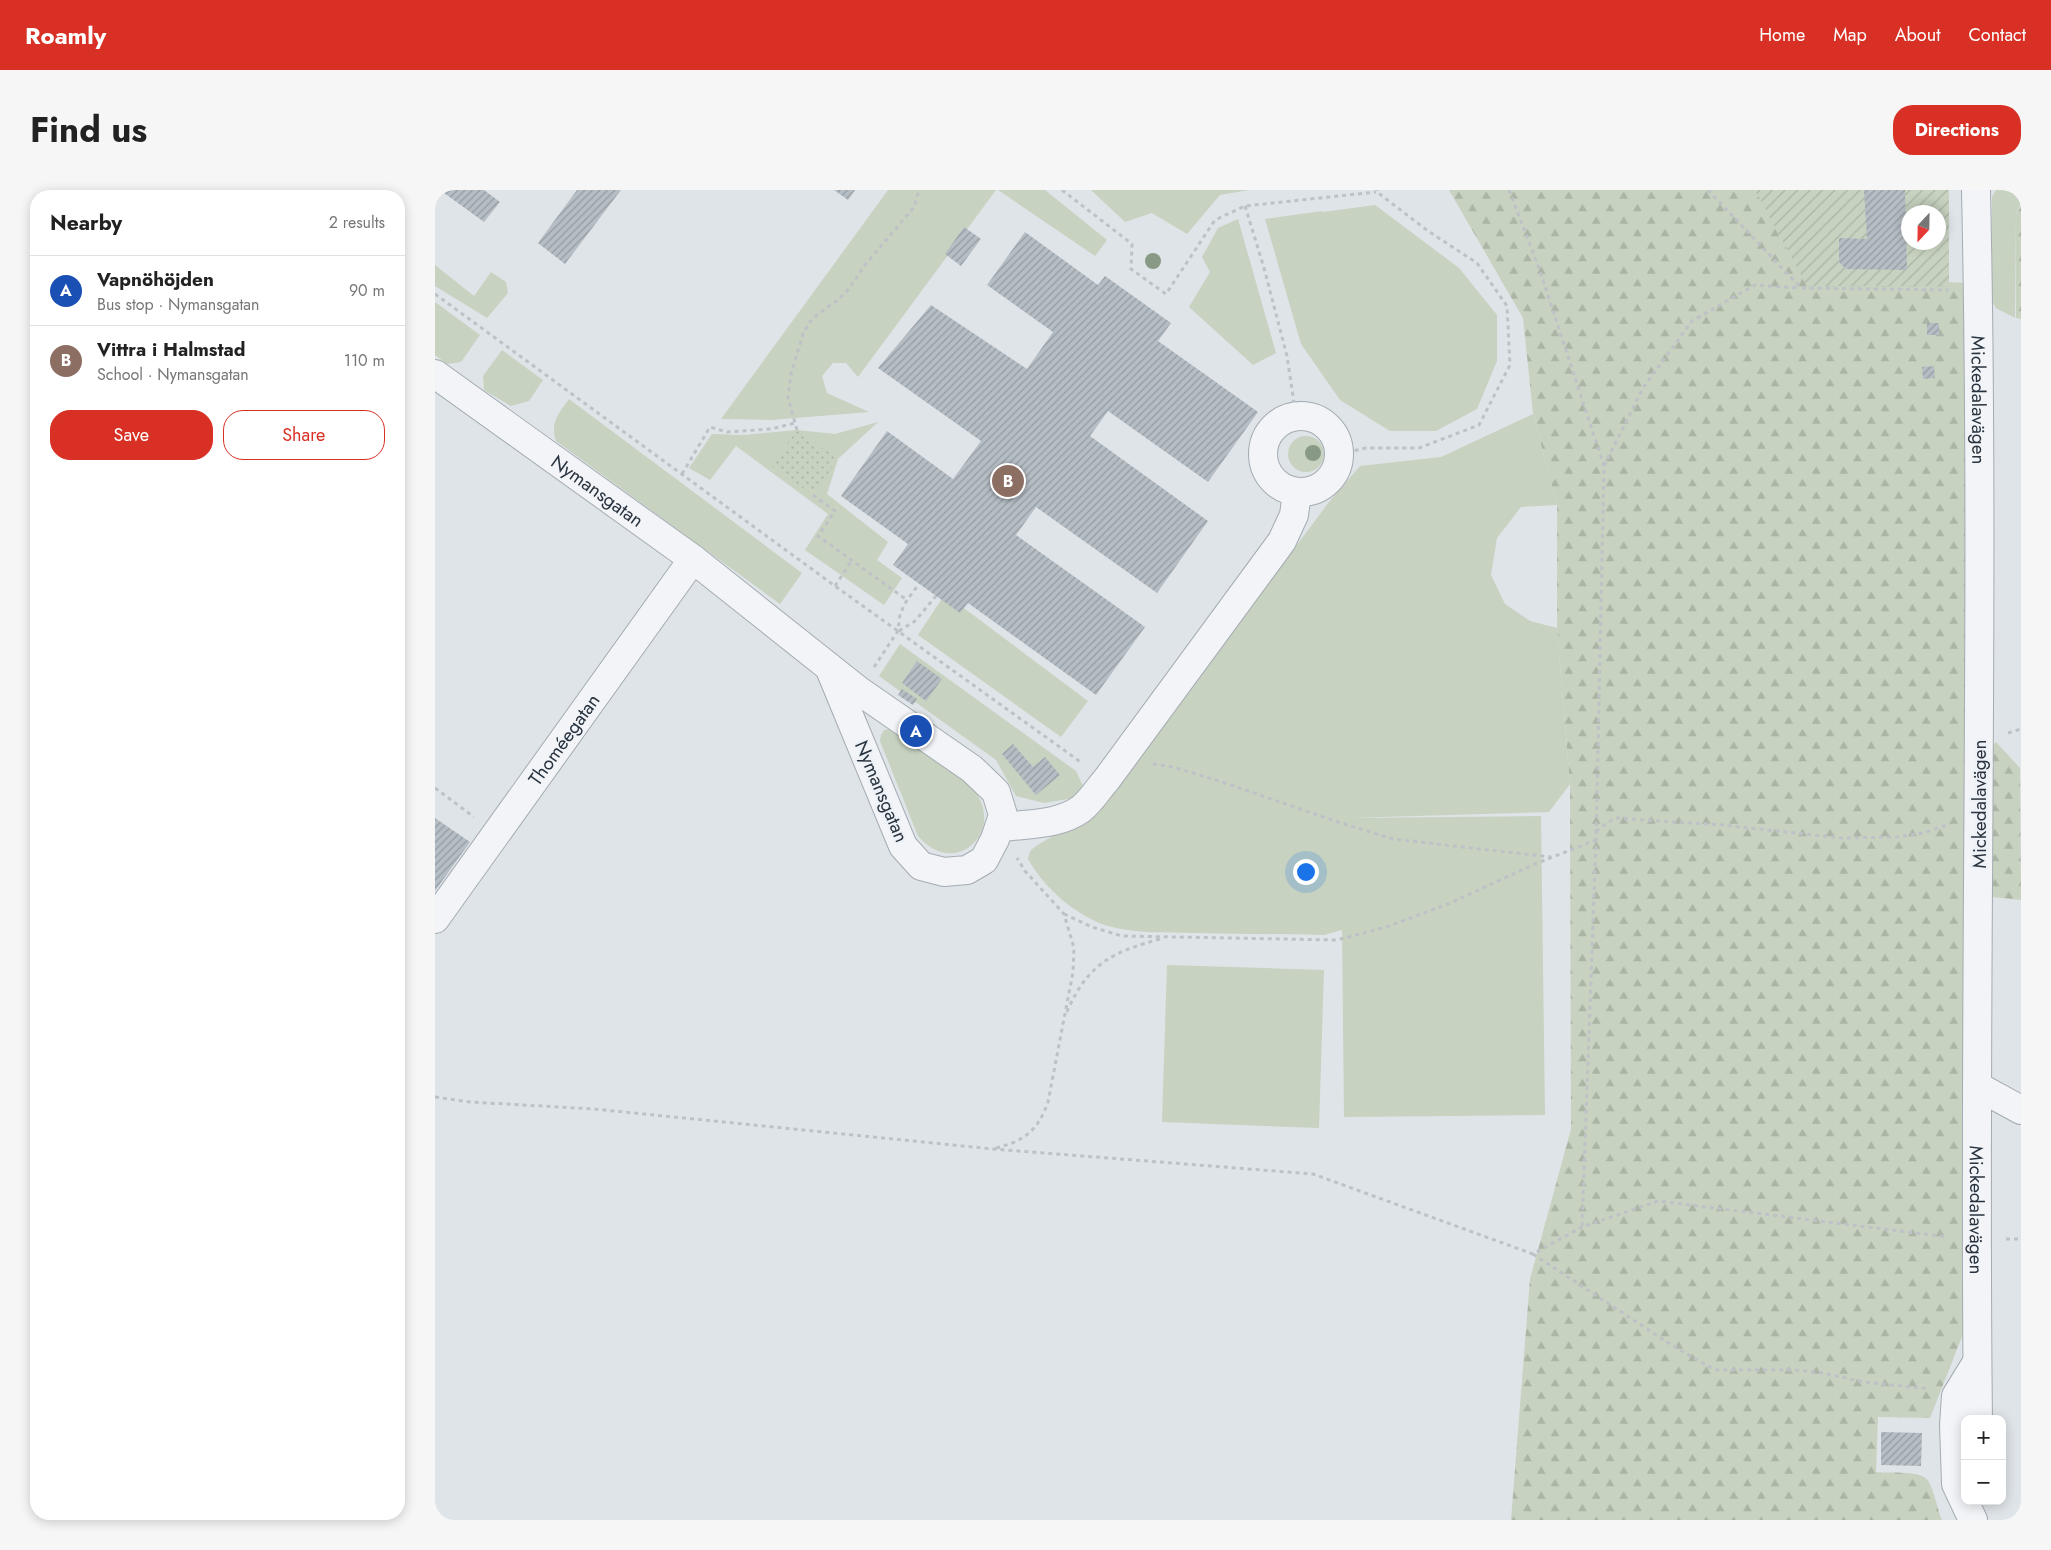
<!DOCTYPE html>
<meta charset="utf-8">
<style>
body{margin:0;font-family:Jost,sans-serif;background:#f6f6f6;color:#222}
.controls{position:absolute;right:15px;bottom:15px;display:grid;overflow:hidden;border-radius:10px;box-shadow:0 2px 12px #0003}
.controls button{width:45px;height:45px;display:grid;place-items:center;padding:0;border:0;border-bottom:1px solid #e0e0e0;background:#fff;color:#222;font:25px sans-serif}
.compass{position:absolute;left:1466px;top:15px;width:45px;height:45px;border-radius:50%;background:#fff;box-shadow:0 2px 12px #0003;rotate:202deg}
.you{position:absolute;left:870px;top:681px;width:18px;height:18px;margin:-12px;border:4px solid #fff;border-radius:50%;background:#1a73e8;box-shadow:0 0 0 8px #1a73e833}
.badge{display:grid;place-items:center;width:32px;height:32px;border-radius:50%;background:#d93025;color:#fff;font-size:16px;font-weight:700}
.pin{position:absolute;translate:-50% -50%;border:2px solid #fff;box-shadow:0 1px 5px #0006}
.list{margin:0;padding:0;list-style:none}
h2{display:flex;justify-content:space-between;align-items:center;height:65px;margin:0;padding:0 20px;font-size:21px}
h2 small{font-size:16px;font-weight:400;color:#767676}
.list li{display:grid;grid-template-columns:32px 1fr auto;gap:15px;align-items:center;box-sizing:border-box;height:70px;padding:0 20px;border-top:1px solid #e0e0e0}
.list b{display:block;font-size:19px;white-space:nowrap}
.list p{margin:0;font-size:16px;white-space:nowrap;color:#767676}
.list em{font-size:16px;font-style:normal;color:#767676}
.actions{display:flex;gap:10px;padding:15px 20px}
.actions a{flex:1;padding:11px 0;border:1px solid #d93025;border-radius:20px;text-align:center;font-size:18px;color:#d93025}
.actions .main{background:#d93025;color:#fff}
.map{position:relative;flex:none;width:1586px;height:1330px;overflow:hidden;border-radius:20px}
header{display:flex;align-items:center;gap:30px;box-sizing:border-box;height:70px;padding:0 25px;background:#d93025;color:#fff}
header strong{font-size:24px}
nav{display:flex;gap:28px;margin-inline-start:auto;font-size:18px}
.intro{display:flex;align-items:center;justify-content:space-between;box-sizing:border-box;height:120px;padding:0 30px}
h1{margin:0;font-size:35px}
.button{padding:12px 22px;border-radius:20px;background:#d93025;color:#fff;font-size:18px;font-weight:700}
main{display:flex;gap:30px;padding:0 30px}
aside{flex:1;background:#fff;border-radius:20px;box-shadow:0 2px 12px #0003}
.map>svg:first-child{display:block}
</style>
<header>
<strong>Roamly</strong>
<nav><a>Home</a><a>Map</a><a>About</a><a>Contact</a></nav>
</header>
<div class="intro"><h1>Find us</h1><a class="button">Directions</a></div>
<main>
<aside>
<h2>Nearby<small>2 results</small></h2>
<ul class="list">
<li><span class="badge" style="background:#1a4fb4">A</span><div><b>Vapnöhöjden</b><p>Bus stop · Nymansgatan</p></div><em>90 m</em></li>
<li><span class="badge" style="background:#8d6e63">B</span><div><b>Vittra i Halmstad</b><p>School · Nymansgatan</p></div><em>110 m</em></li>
</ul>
<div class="actions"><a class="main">Save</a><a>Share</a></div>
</aside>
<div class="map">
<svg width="1586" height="1330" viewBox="0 0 1586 1330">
<defs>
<pattern id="forest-firs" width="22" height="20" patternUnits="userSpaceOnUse" patternTransform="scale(1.25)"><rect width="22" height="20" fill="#c7d2c0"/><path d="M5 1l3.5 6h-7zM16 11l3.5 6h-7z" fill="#abb5a6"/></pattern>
<pattern id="park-dots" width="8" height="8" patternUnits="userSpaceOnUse" patternTransform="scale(1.25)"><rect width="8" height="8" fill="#c7d2c0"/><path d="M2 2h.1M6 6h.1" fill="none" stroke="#abb5a6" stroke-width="1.8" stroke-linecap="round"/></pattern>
<pattern id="garden-furrows" width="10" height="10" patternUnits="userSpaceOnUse" patternTransform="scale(1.25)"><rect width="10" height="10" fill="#c7d2c0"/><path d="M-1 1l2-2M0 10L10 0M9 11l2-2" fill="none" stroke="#abb5a6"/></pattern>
<pattern id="building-hatch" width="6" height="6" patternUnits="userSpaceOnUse" patternTransform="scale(1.25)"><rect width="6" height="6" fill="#b6bec5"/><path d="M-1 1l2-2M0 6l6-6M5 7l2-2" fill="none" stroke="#949ba1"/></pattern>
</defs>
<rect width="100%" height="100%" fill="#dfe4e8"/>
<g fill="#c7d2c0">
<polygon points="453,0 561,0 423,187 411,173 398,173 387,186 392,203 434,222 336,230 286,229"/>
<polygon points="563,0 610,0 672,50 660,66"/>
<polygon points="656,0 814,0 785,5 752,44 717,23 690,32"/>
<polygon points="1561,0 1586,0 1586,14 1581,24 1580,128 1561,118 1557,111 1557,7"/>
<polygon points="940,15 1024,78 1062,125 1062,171 1042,219 1001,241 955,241 905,210 866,154 830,29 887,21 888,22"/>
<polygon points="803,29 841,163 818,175 754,117 775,82 767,67 783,38"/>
<polygon points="0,75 39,106 56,82 71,92 73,103 52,128 0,96"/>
<polygon points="0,112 45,145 26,172 12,174 0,165"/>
<polygon points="67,160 108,190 94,211 76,216 49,200 48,186"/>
<path d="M134,209L367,383L345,414L121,251C115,233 123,224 134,209Z"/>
<path d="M1098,224L1122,315L1086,317L1062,348L1056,385L1070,414L1095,431L1122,438L1135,594L1114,622L912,628L1106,626L1110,925L909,927L907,740L889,745C846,744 803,744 760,743C731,742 701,744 673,736C641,726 609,698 593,669L595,661L601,656L635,636L693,581L894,312L925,276L1006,267Z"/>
<polygon points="443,232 403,269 392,304 453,352 442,370 467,388 449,415 370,360 393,324 301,256 275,290 254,278 277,244 309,245 362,240 400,244"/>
<circle cx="871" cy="264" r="18"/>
<polygon points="510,404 653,511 626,547 483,445"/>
<polygon points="465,454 641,581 648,596 639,608 609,613 581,606 561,570 444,486"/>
<path d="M455,539C481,556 523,578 541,603C569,643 519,689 483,646L445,551L446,545L449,540Z"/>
<polygon points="732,775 889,780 884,938 727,932"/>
</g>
<g fill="url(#forest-firs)">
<path d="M1014,0H1354L1379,85L1532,93L1530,1139L1495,1228L1443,1227L1441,1282C1455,1284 1488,1279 1494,1292C1500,1304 1502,1318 1507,1330H1076L1095,1089L1136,939L1135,594L1122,438V315L1098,224L1088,128Z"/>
<polygon points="1586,16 1586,129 1581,128 1581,24"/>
<polygon points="1561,552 1585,578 1586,710 1557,707 1555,559"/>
</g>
<polygon fill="url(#park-dots)" points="362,240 403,269 378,305 336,276"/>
<path fill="url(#garden-furrows)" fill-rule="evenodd" d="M1320,0H1514V96H1372ZM1474,22H1504V52H1474Z"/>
<g fill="url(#building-hatch)">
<polygon points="5,0 49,0 65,12 49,32"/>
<polygon points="142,0 186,0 130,74 103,53"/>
<polygon points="399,0 420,0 413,10"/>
<polygon points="1429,0 1470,0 1472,80 1411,79 1404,72 1404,48 1432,49"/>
<polygon points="529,37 546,49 526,76 510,64"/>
<polygon points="590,42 663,95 670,86 736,133 723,151 823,222 773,292 673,221 655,246 773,331 722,403 601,317 581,345 710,437 661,505 533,413 525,423 458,375 473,354 406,306 452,241 518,289 546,251 443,178 496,115 592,179 618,142 552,95"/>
<rect x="1492" y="133" width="12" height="12"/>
<polygon points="1499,176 1500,188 1488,189 1487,177"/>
<polygon points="482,471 507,489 491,511 467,493"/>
<polygon points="467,499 482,509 478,515 463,505"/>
<polygon points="578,554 598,577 610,567 625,585 601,605 567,564"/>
<polygon points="0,628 35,652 0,701"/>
<polygon points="1446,1242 1487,1243 1486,1276 1446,1275"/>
</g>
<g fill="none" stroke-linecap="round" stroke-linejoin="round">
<defs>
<g id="minor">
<path id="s1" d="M1541,0C1550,410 1538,819 1543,1229"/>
<path id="s2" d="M0,184L258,369L423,500L537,579L561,602L568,625L560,649L549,670L532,680L509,682L486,676L468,656L394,477"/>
<circle cx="866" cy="264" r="38"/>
<path d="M564,638C592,633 622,636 646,619C656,611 664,598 672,589L847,351L859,325L862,302"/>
<path id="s3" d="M0,729L258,369"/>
<polyline points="1542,896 1586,920"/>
<polyline points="1538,1330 1521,1294 1519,1235 1521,1206 1542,1172"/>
</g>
</defs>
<use href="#minor" stroke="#a4abb2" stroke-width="30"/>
<g stroke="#bdc2c7" stroke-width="3" stroke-dasharray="4 4" stroke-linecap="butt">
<polyline points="627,0 697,54 696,79 731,104 780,30 810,16 941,2"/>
<polyline points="1074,0 1104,78 1169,276 1161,650 1147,1037"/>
<polyline points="1273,0 1366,98 1513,100"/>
<polyline points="810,16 829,78 852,166 861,226"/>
<polyline points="0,104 400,396 647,573"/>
<polyline points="362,240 353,208 356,184 368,144 374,133 383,124 403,110 414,99 430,75 479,17 484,0"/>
<polyline points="904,264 931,258 984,258 1044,235 1075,175 1072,116 1042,73 993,41 942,2 942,0"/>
<polyline points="1169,276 1208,198 1257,131 1320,95 1365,98"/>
<polyline points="247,284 275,237 292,242 336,239 360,233"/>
<polyline points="378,305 400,321 383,346 472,410"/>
<polyline points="400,396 417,370"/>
<polyline points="464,441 480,431 501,406"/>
<polyline points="439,477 463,441 465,424 472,410 484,394"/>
<polyline points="1573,543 1586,539"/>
<polyline points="718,574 738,577 784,591 906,633 958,649 1116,667"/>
<polyline points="0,598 39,627"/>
<polyline points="1161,641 1180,628 1287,635 1406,648 1463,647 1488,643 1515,634"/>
<polyline points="629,724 657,737 687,746 902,750 951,737 1013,714 1100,674 1161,650"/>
<path d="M632,822C653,772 680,761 729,748"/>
<polyline points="0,907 35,912 159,919 558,959 878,984 1098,1064 1147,1037 1223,1011 1513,1047"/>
<path d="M561,958C590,951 603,940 613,912L638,782L639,758L629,724L590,681L582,668"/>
<polyline points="1571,1049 1586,1049"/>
<polyline points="1098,1064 1238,1156 1280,1180 1360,1180 1388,1183 1429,1192 1495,1199"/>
</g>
<use href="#minor" stroke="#f2f4f7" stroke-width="28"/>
</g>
<g fill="#889986">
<circle cx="718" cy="71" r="8"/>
<circle cx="878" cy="263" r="8"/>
</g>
<g text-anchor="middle" stroke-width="5" stroke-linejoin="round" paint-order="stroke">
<g font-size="19" fill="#28333f" stroke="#eef2f6">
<text dy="7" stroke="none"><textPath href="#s1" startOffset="210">Mickedalavägen</textPath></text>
<text dy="7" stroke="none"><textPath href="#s2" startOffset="200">Nymansgatan</textPath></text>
<text dy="7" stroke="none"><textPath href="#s3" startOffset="221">Thoméegatan</textPath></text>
<text transform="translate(447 601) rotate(67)" y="7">Nymansgatan</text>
<text transform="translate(1544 614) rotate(-90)" y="7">Mickedalavägen</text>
<text dy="7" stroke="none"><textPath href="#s1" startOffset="1020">Mickedalavägen</textPath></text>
</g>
</g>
</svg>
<div class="controls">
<button>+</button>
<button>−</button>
</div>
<svg class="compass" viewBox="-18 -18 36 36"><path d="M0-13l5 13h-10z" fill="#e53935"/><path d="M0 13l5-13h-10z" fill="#767676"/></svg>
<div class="you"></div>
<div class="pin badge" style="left:481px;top:541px;background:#1a4fb4">A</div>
<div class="pin badge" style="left:573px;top:291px;background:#8d6e63">B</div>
</div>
</main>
